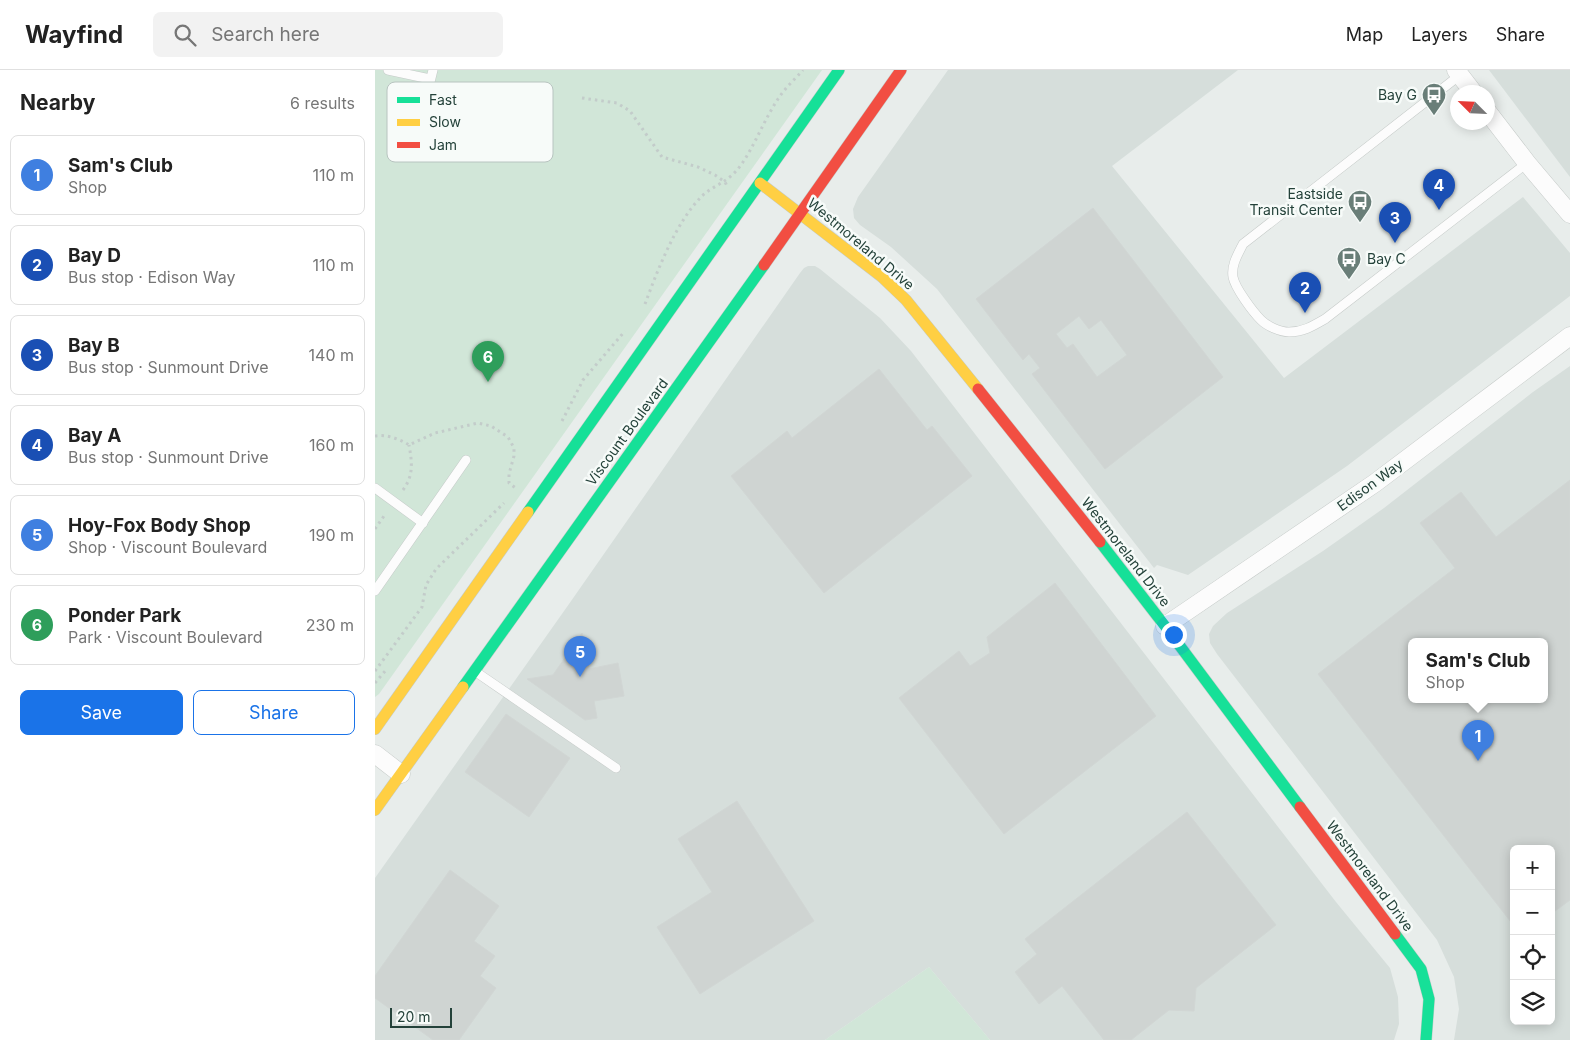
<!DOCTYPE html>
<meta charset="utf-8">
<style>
body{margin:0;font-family:Inter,sans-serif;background:#f2f2f2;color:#222}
.controls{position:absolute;right:15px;bottom:15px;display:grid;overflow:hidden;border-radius:8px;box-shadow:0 2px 12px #0003}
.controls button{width:45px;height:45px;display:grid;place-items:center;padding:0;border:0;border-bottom:1px solid #e0e0e0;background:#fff;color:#222;font:25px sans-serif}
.compass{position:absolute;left:1075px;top:15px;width:45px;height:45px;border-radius:50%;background:#fff;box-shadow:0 2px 12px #0003;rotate:294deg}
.scale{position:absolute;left:15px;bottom:12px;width:62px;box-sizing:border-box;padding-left:5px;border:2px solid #24423a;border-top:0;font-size:14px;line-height:18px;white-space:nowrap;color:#24423a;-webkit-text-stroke:4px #f7fbf9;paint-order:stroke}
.you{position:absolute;left:798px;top:564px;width:18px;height:18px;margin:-12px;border:4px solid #fff;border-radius:50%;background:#1a73e8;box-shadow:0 0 0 8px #1a73e833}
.badge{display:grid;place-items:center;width:32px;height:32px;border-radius:50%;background:#1a73e8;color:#fff;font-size:16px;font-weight:700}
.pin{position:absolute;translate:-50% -41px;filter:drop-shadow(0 1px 2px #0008)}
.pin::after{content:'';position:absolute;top:26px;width:18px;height:15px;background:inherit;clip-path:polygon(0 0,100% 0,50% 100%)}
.popup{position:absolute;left:1033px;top:568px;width:140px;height:65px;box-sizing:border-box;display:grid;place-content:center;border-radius:8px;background:#fff;filter:drop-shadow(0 1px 4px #0005);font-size:16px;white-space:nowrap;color:#767676}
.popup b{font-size:19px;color:#222}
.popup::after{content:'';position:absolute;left:50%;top:100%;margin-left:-10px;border:10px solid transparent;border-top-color:#fff}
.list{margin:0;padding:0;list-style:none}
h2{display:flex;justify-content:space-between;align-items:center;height:65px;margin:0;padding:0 20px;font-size:21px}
h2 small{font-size:16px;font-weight:400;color:#767676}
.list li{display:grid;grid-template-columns:32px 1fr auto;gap:15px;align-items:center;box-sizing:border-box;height:80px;margin:0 10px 10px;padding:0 10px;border:1px solid #e0e0e0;border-radius:8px}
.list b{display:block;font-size:19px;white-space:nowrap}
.list p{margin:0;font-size:16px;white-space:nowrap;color:#767676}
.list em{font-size:16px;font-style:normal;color:#767676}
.actions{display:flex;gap:10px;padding:15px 20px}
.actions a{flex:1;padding:11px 0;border:1px solid #1a73e8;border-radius:8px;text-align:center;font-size:18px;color:#1a73e8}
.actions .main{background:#1a73e8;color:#fff}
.icon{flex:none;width:28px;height:28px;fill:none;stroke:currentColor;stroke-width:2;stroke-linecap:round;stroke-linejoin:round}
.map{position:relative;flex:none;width:1195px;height:970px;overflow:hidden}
header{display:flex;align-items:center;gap:30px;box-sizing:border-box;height:70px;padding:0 25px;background:#fff;border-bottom:1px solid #e0e0e0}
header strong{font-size:24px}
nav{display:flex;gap:28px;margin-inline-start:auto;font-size:18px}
.search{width:350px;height:45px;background:#f2f2f2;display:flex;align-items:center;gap:12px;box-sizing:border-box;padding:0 18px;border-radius:8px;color:#767676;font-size:19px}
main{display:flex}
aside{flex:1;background:#fff}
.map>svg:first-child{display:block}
</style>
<header>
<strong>Wayfind</strong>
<div class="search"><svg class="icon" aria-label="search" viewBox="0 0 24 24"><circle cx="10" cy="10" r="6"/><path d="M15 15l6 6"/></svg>Search here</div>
<nav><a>Map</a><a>Layers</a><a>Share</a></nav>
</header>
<main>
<aside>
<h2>Nearby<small>6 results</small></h2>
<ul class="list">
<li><span class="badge" style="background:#3f7fe0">1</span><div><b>Sam's Club</b><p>Shop</p></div><em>110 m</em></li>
<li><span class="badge" style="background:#1a4fb4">2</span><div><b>Bay D</b><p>Bus stop · Edison Way</p></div><em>110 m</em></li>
<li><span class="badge" style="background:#1a4fb4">3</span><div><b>Bay B</b><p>Bus stop · Sunmount Drive</p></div><em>140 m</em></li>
<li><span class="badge" style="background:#1a4fb4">4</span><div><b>Bay A</b><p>Bus stop · Sunmount Drive</p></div><em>160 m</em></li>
<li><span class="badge" style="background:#3f7fe0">5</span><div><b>Hoy-Fox Body Shop</b><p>Shop · Viscount Boulevard</p></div><em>190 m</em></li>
<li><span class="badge" style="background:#2e9e5b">6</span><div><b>Ponder Park</b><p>Park · Viscount Boulevard</p></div><em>230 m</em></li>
</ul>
<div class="actions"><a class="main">Save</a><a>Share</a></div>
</aside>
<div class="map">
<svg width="1195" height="970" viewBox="0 0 1195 970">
<rect width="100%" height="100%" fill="#e8edeb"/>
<g fill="#d6dedb" fill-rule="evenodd">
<polygon points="573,0 863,0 737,96 909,308 1148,127 1195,183 1195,226 972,396 813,505 782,495 779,498 562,219 516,177 485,155 479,148 478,139 483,127"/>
<polygon points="1114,0 1195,0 1195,107"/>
<polygon points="433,196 440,196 445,199 505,248 536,281 961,832 1015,898 1023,927 1024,954 1019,970 615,970 554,897 450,970 0,970 0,808 194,534 425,203 429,198"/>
<path d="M1195,296V970H1079L1084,939L1079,907L1062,870L842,584L835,573L834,564L838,556L852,543L948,481L1009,438L1158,322ZM1037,572H1169V630H1037ZM1139,779H1176V951H1139Z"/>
</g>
<g fill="#d1e6d8">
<polygon points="0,0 447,0 4,624 0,627"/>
<polygon points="554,897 615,970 450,970"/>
</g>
<g fill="#cfd4d2" stroke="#d1d6d4" fill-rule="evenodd">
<path d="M718,138L848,307L730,399L657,304L665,298L654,284L648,290L601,229ZM704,246L714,259L726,250L752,285L722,307L698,274L692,278L681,264Z"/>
<polygon points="504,299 552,360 557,356 597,406 449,523 356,406 412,361 417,368"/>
<path d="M1195,410V830L1176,844V779H1139V856L943,604L1080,498L1045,453L1086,422L1121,467ZM1037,572H1169V630H1037Z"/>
<polygon points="680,513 781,646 629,764 524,628 584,581 595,596 615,583 612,567"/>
<polygon points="207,563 214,599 243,593 249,626 219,631 222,648 210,650 152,609 178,605"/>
<polygon points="131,644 195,688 154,747 90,702"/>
<polygon points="362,731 439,851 325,924 282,857 337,822 303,769"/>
<polygon points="812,742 901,855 821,918 819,941 794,940 756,970 729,970 687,916 664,934 640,902 662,884 650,869"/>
<polygon points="75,800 124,836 99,871 120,886 105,906 121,918 84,970 58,970 0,928 0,906"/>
</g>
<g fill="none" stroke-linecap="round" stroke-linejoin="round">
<defs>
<g id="lane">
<polyline points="13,0 55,9"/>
<path d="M1085,5L868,174C863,184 856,195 858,207C860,218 878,242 886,250C892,256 905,262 914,262C928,262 938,256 950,249L1152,93"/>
<polyline points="44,57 58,0"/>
<polyline points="0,418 48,453"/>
<polyline points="0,521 91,390"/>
<polyline points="101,602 241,698"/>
</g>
<g id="street">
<polyline points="1081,0 1098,22"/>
<polyline points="1112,41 1152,93 1195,144"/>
<polyline points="790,556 1000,413 1195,266"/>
<polyline points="0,684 26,704"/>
</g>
<g id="fast">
<polyline points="153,442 464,0"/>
<polyline points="725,472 790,556 925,737"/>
<polyline points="88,617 389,195"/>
<polyline points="1020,864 1046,899 1054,929 1051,970"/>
</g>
<g id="slow">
<polyline points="385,113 507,207 531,230 603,319"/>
<polyline points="0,659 153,442"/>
<polyline points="0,740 88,617"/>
</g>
<g id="jam">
<polyline points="389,195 526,0"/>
<polyline points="603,319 725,472"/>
<polyline points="925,737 1020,864"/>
</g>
</defs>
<use href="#lane" stroke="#c5cac8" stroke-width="10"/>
<use href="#street" stroke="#c5cac8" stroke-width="19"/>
<use href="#fast" stroke="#c3cbc8" stroke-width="12"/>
<use href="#slow" stroke="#c3cbc8" stroke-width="12"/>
<use href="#jam" stroke="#c3cbc8" stroke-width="12"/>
<g stroke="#c3ccca" stroke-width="3" stroke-dasharray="2.5 4" stroke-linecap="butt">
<polyline points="207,28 242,33 255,41 287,87 323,97 340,105 350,112 353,118"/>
<path d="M270,234C283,199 301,152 327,126C340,114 353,113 366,95C380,75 389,50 403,29C410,18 420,9 428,0"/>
<polyline points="187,351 208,310 250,261"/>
<path d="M0,366C11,364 25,369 34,375L60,363L103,353L116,356L133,367L139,378V386L134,404V413L142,419"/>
<path d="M28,420C39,405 37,392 34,375"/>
<polyline points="0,459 11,443"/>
<polyline points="0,601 47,537 51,515 61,499 129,433"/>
<polyline points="0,613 11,600"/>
</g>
<use href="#lane" stroke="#fcfcfc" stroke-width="9"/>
<use href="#street" stroke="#fcfcfc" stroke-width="18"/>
<use href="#fast" stroke="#16e098" stroke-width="11"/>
<use href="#slow" stroke="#ffcf43" stroke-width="11"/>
<use href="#jam" stroke="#f24e42" stroke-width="11"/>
</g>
<defs>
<symbol id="bus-pin" viewBox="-11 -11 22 30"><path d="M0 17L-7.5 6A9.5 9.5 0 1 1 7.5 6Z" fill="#697e78" stroke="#f7fbf9"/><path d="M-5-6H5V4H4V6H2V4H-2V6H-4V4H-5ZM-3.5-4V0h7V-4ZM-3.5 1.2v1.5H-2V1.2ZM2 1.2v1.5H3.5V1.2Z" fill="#fff"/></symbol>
</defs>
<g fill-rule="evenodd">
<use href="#bus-pin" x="1045" y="11" width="28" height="38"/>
<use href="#bus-pin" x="971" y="118" width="28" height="38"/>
<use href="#bus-pin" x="960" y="175" width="28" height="38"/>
</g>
<g text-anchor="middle" stroke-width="5" stroke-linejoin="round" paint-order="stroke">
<g font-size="14" fill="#24423a" stroke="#f7fbf9" text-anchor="end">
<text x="1042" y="30">Bay G</text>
<text x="968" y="129">Eastside<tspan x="968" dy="16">Transit Center</tspan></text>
<text x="992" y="194" text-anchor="start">Bay C</text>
</g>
<g font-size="14" fill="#24423a" stroke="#f7fbf9">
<text transform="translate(486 174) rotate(40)" y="5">Westmoreland Drive</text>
<text transform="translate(252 362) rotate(-54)" y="5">Viscount Boulevard</text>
<text transform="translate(995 415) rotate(-36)" y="5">Edison Way</text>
<text transform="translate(751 482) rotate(52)" y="5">Westmoreland Drive</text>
<text transform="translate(995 806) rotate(53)" y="5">Westmoreland Drive</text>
</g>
</g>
<rect x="12" y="12" width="166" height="80" rx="8" fill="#f7fbf9" stroke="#b8c4c0" stroke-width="1"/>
<rect x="22" y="27" width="23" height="6" fill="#16e098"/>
<rect x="22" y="49" width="23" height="7" fill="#ffcf43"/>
<rect x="22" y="72" width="23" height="6" fill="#f24e42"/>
<g font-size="14" fill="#24423a">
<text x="54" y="35">Fast</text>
<text x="54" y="57">Slow</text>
<text x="54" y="80">Jam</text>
</g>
</svg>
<div class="controls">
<button>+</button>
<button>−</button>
<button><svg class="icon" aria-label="locate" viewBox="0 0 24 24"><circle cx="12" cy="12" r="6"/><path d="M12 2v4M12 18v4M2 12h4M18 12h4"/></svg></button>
<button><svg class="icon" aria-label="layers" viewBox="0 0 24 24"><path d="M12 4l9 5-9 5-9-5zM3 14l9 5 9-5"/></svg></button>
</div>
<svg class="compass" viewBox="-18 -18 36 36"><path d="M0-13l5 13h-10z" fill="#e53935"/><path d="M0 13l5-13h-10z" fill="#767676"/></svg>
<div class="scale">20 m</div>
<div class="you"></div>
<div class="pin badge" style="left:1103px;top:691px;background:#3f7fe0">1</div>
<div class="popup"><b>Sam's Club</b>Shop</div>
<div class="pin badge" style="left:930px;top:243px;background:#1a4fb4">2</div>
<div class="pin badge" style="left:1020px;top:173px;background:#1a4fb4">3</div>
<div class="pin badge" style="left:1064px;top:140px;background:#1a4fb4">4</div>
<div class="pin badge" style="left:205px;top:607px;background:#3f7fe0">5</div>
<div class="pin badge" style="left:113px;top:312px;background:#2e9e5b">6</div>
</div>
</main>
